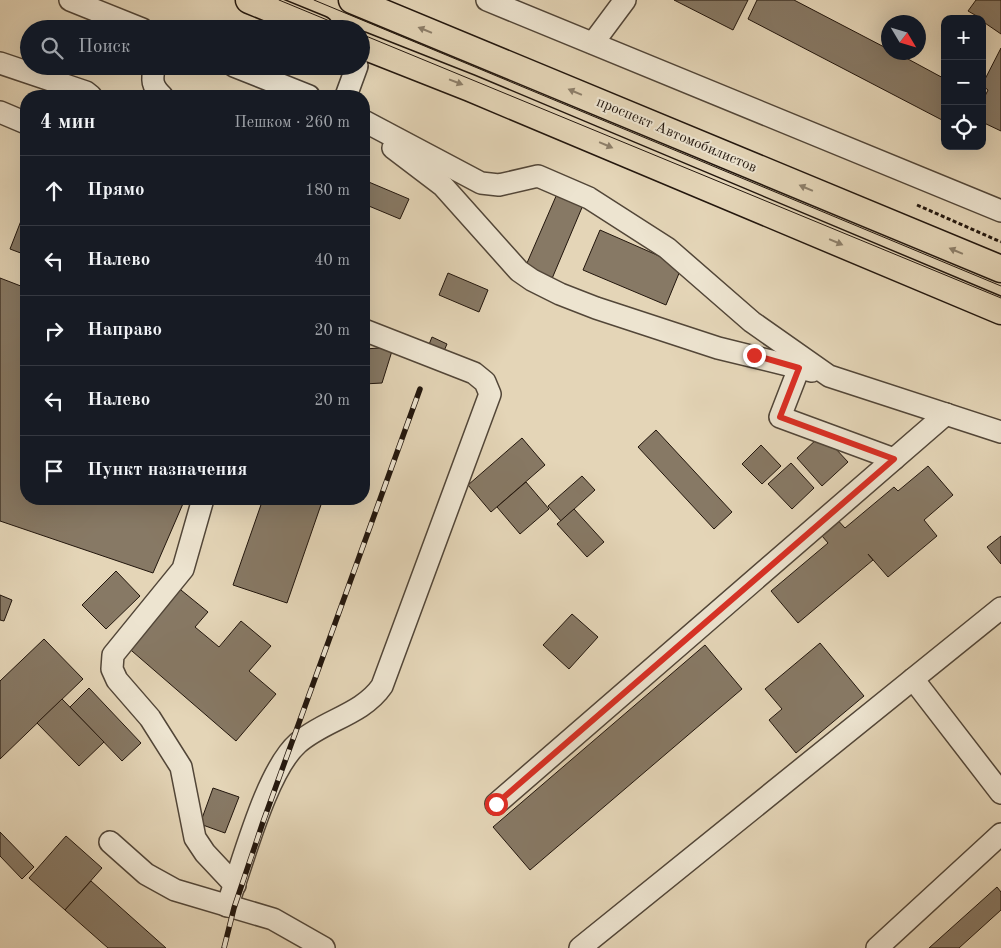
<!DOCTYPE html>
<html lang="ru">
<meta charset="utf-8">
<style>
body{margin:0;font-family:"Old Standard TT",serif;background:#20242c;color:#f1f3f6}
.controls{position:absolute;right:15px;top:15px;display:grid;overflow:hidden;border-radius:10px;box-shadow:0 5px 20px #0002}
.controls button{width:45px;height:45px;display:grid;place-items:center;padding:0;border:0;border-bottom:1px solid #363941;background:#171b24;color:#f1f3f6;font:25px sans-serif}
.compass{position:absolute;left:881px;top:15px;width:45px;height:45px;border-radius:50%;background:#171b24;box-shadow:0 5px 20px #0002;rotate:128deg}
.stop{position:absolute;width:15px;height:15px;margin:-11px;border:4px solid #d93025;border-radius:50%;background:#fff}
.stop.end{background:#d93025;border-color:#fff;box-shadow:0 1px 5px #0008}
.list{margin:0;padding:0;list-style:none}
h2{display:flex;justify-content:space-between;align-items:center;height:65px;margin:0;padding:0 20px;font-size:21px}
h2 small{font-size:16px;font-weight:400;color:#9ea1a6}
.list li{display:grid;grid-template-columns:32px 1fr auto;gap:15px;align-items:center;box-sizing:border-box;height:70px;padding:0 20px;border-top:1px solid #363941}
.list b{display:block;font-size:19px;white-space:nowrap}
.list em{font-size:16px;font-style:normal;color:#9ea1a6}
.icon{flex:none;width:28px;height:28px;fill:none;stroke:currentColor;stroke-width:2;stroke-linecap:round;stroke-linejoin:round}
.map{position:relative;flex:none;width:1001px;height:948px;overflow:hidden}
.search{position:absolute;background:#171b24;box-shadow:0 5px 20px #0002;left:20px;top:20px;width:350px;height:55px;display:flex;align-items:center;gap:12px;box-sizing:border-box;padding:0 18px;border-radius:28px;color:#9ea1a6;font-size:19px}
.panel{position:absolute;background:#171b24;box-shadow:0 5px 20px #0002;left:20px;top:90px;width:350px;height:415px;border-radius:20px}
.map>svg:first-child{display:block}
</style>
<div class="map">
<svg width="1001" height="948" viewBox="0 0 1001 948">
<rect width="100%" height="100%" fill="#e4d5b7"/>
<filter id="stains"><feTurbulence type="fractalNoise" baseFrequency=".004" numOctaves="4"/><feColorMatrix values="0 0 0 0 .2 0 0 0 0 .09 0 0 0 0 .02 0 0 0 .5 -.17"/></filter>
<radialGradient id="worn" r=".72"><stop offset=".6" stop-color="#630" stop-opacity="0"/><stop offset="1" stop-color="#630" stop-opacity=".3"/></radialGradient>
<g fill="#877965" stroke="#22160d">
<polygon points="674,0 748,0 733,30"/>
<polygon points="757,0 794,0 888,49 888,52 895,52 945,79 945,115 942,120 748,19"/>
<polygon points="976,0 1001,0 1001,34 982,21 982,19 968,11"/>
<polygon points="1001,48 1001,131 982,122 982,102 988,90 982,85"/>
<polygon points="364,180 409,199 400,219 364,204"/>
<polygon points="560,187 586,198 551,281 524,270"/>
<polygon points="26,208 26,255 10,249"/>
<polygon points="600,230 682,266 666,305 583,270"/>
<polygon points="448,273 488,290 479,312 439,295"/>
<polygon points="0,278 26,288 26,499 185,499 153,573 0,521"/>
<polygon points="432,337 447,344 441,358 426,352"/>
<polygon points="380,348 392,351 382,383 364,384 364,349"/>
<polygon points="656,430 732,512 714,529 638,447"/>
<polygon points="822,434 848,462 822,486 797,458"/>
<polygon points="522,438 545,465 491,512 468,485"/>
<polygon points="761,445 781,466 762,484 742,464"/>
<polygon points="791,463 814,488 792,509 768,484"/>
<polygon points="928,466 953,495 924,520 937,536 888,577 868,554 873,560 798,623 771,591 828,543 817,530 834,516 845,528 894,487 898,491"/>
<polygon points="582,476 595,490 561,521 548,506"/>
<polygon points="526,482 549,509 520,534 497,507"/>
<polygon points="263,499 323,499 287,603 233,585"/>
<polygon points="574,509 604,542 587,557 557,524"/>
<polygon points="1001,536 1001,564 987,547"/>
<polygon points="116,571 140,596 106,629 82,605"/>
<polygon points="176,586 208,612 195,627 219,647 241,621 271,646 249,671 276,694 236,741 125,645"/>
<polygon points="0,595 12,600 4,621 0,620"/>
<polygon points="572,614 598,637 569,669 543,645"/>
<polygon points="44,639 83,679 0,759 0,681"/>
<polygon points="820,643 864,696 796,753 769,720 782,709 765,689"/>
<polygon points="705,645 742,689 530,870 493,827"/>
<polygon points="89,688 141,743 122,761 70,707"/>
<polygon points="62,699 104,742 79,766 37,723"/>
<polygon points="213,788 239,797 225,833 200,824"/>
<polygon points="0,832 34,867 22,879 0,856"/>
<polygon points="66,836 102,868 65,910 29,878"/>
<polygon points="91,881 166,948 108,948 65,910"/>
<polygon points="997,887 1001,892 1001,910 959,948 929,948"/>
</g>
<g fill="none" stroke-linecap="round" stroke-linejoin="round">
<defs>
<g id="minor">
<polyline points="70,0 142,29"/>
<polyline points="487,0 1001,211"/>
<polyline points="593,43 625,0"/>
<polyline points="0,63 86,92 91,96"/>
<path d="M155,66C151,80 152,86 162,96"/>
<polyline points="234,66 309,96"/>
<polyline points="346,96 357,66"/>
<polyline points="0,112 26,123"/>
<polyline points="364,121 481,183 499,185 538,176 589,198 667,248 752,322 829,376 1001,432"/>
<polyline points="393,148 443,186 519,271 532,280 560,294 596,308 718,348 812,371"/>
<polyline points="799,368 780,417 894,459"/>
<polyline points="203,499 183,569 113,655 112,669 117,680 150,718 181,767 195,838 205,853 235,885"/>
<polyline points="913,679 1001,793"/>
<polyline points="496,804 946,414"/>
<polyline points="110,842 146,874 175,890 273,919 324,948"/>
<path d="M227,906C243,863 266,771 298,743C324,720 362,715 382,686L490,394L485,382L474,373L364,330"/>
<polyline points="580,948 1001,608"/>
<polyline points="877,948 1001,834"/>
</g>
<g id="major">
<polyline points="249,0 320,29"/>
<polyline points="352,0 1001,269"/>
<polyline points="361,45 470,88 1001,311"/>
</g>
</defs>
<use href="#minor" stroke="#524638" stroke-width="24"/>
<use href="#major" stroke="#22160d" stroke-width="29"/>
<polyline stroke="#22160d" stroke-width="3" stroke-dasharray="4 2.5" stroke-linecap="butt" points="917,205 1001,242"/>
<use href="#minor" stroke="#ede4d0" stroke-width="21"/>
<use href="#major" stroke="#e4d5b7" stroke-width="26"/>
<g stroke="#22160d" stroke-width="1">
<polyline points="279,0 349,29"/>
<polyline points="314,0 1001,286"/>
<polyline points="361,34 1001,298"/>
</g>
<defs>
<polyline id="rail" points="224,948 234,908 263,822 420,389"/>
</defs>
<use href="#rail" stroke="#22160d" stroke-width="5.5"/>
<use href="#rail" stroke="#ede4d0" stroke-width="4" stroke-dasharray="11" stroke-linecap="butt"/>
</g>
<defs><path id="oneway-solid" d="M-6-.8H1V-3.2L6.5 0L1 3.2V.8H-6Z" transform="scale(1.25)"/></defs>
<g fill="#8d7f6a">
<use href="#oneway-solid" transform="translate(425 30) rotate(-158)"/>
<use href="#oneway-solid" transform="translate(456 82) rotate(21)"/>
<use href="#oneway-solid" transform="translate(575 92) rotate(-157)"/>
<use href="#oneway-solid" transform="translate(606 145) rotate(23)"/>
<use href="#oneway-solid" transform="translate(806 188) rotate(-157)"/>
<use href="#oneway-solid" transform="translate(836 242) rotate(23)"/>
<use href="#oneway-solid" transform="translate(956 251) rotate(-157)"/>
</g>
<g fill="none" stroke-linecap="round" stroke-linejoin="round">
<polyline stroke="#d93025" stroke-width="6" points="496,804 894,459 780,417 799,368 754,355"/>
</g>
<g text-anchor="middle" stroke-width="4" stroke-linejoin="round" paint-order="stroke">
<g font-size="15" fill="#22160d" stroke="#ede4d0">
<text transform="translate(677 134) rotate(23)" y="5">проспект Автомобилистов</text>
</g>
</g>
<rect width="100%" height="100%" filter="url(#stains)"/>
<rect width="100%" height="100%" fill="url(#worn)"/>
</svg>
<div class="controls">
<button>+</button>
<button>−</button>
<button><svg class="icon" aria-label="locate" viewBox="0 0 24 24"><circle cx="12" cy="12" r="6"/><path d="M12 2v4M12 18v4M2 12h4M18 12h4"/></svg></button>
</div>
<svg class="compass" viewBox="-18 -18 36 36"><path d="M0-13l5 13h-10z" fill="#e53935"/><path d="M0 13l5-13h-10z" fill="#9ea1a6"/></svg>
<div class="stop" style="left:496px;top:804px"></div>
<div class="stop end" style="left:754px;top:355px"></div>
<div class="search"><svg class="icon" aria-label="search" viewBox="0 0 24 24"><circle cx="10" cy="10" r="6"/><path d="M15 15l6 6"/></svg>Поиск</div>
<section class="panel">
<h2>4 мин<small>Пешком · 260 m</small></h2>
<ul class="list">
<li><svg class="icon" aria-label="ahead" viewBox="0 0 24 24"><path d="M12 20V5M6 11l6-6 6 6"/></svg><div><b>Прямо</b></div><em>180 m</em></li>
<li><svg class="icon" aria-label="left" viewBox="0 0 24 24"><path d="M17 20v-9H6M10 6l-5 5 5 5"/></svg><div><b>Налево</b></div><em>40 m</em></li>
<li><svg class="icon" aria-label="right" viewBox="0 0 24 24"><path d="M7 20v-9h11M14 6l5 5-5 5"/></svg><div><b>Направо</b></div><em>20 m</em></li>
<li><svg class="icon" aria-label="left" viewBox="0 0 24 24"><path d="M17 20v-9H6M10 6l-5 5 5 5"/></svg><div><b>Налево</b></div><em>20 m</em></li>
<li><svg class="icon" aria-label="arrive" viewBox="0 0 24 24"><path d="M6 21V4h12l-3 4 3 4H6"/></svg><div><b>Пункт назначения</b></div></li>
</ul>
</section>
</div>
